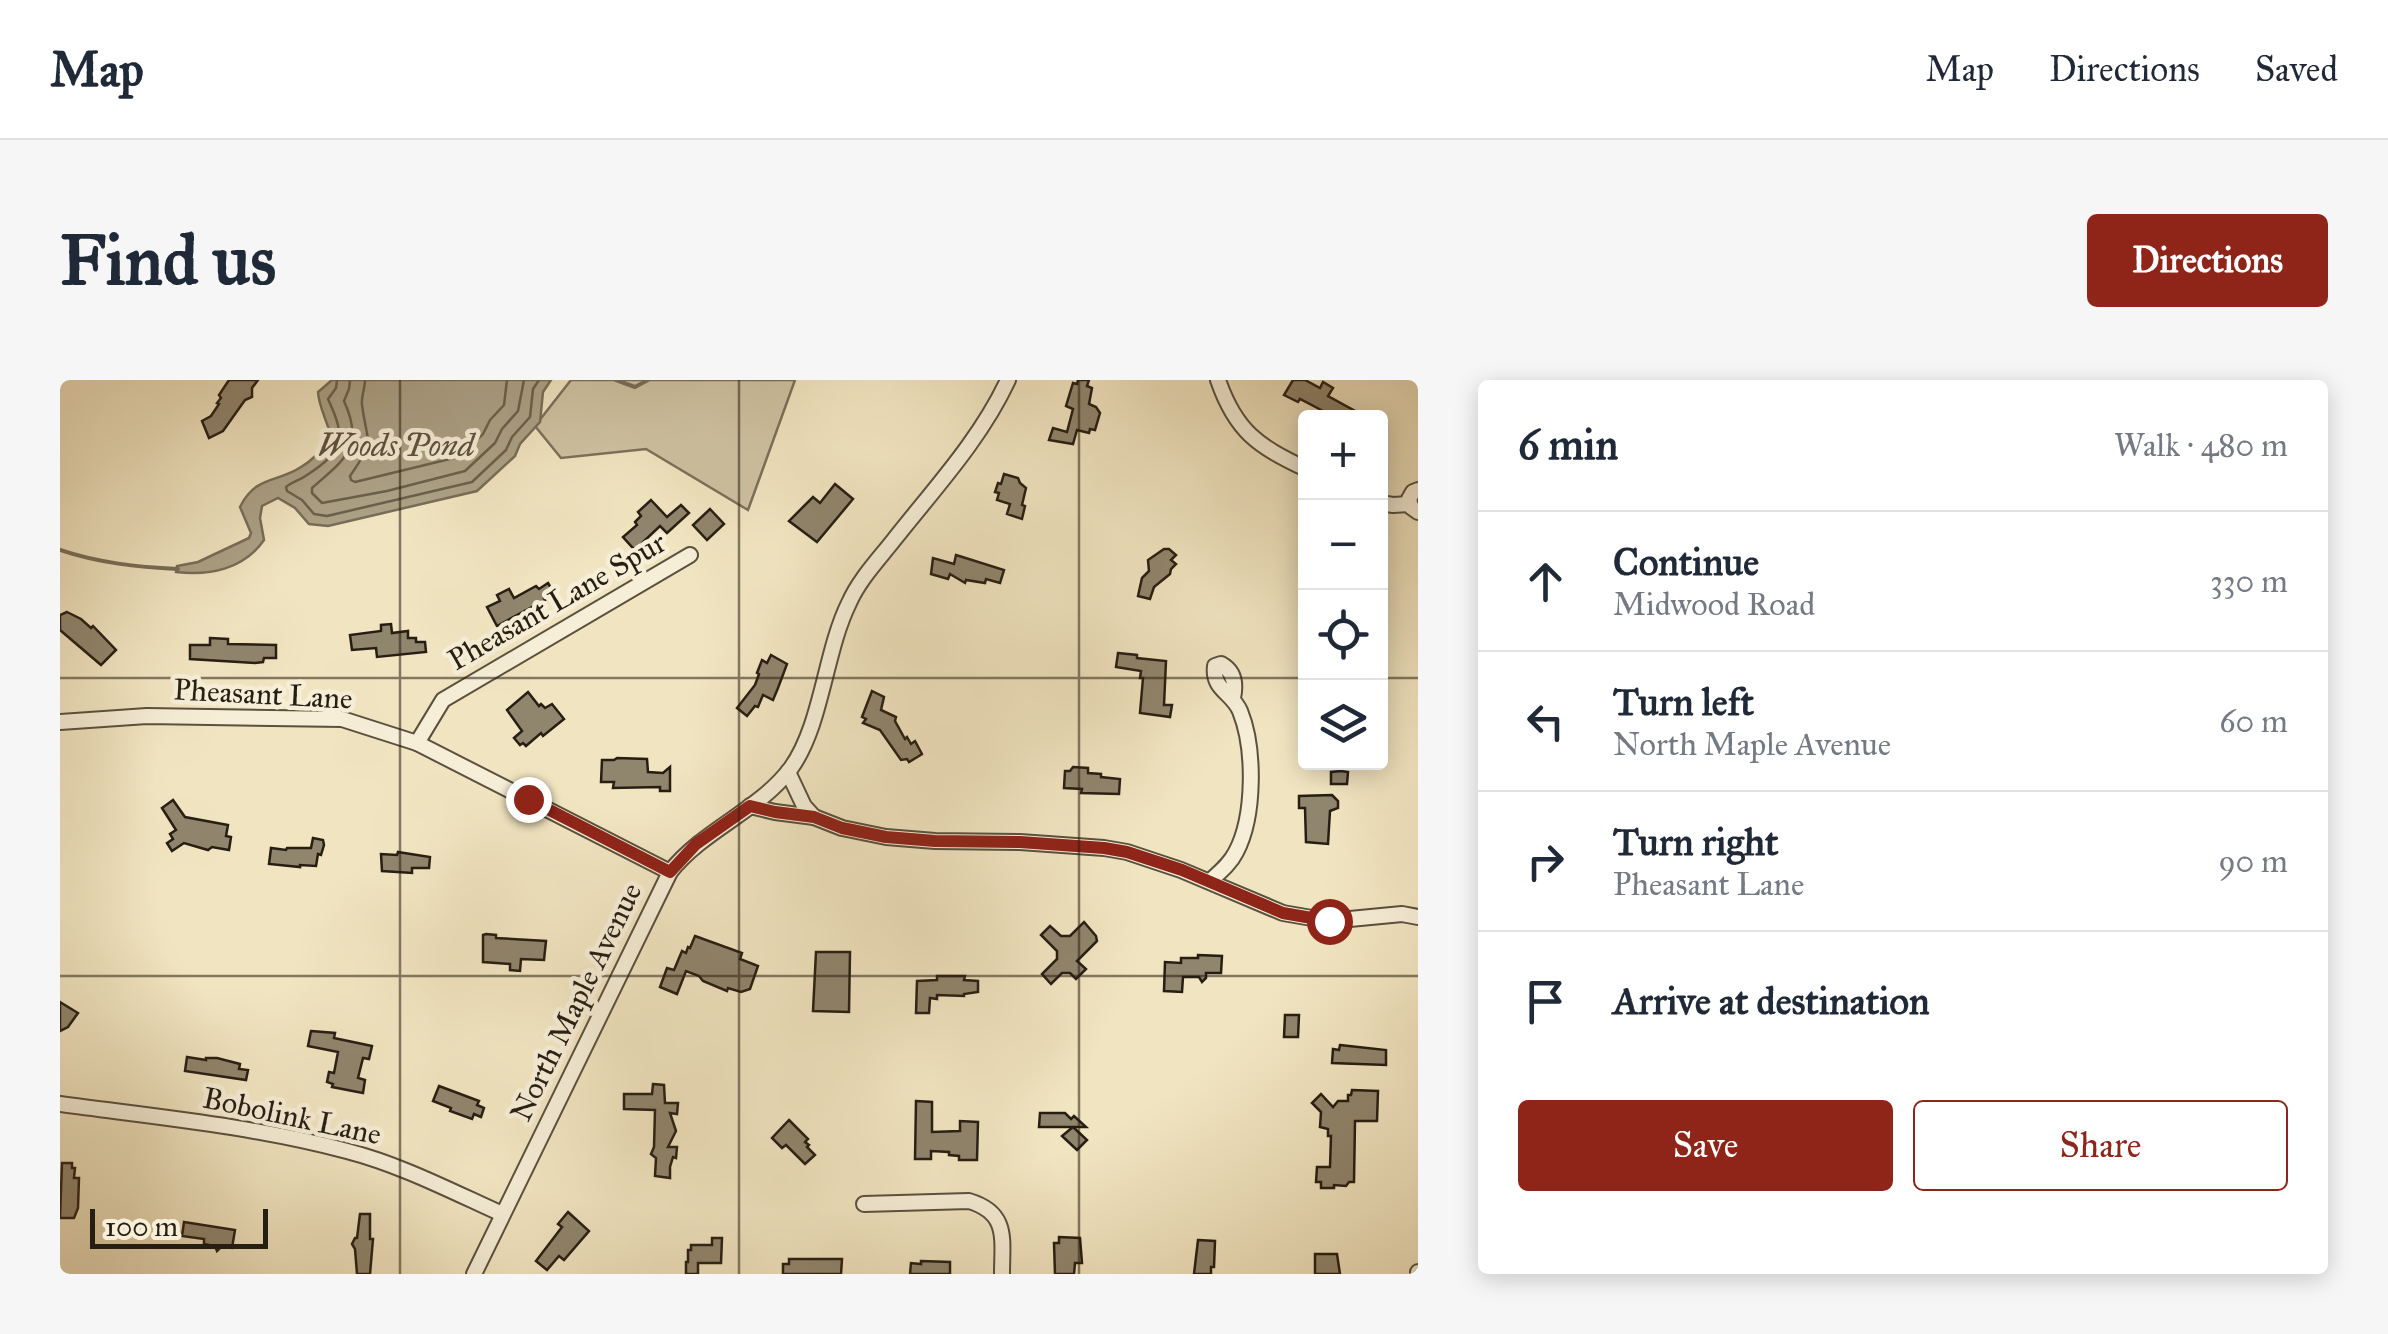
<!DOCTYPE html>
<meta charset="utf-8">
<style>
body{margin:0;font-family:"IM FELL Great Primer",serif;background:#f6f6f7;color:#1f2937}
.controls{position:absolute;right:30px;top:30px;display:grid;overflow:hidden;border-radius:10px;box-shadow:0 5px 25px #0003}
.controls button{width:90px;height:90px;display:grid;place-items:center;padding:0;border:0;border-bottom:2px solid #e0e1e3;background:#fff;color:#1f2937;font:50px sans-serif}
.scale{position:absolute;left:30px;bottom:25px;width:178px;box-sizing:border-box;padding-left:10px;border:5px solid #271e13;border-top:0;font-size:28px;line-height:35px;white-space:nowrap;color:#271e13;-webkit-text-stroke:8px #f6eed7;paint-order:stroke}
.stop{position:absolute;width:30px;height:30px;margin:-22px;border:8px solid #8f2418;border-radius:50%;background:#fff}
.stop.end{background:#8f2418;border-color:#fff;box-shadow:0 2px 10px #0008}
.list{margin:0;padding:0;list-style:none}
h2{display:flex;justify-content:space-between;align-items:center;height:130px;margin:0;padding:0 40px;font-size:42px}
h2 small{font-size:32px;font-weight:400;color:#747a83}
.list li{display:grid;grid-template-columns:65px 1fr auto;gap:30px;align-items:center;box-sizing:border-box;height:140px;padding:0 40px;border-top:2px solid #e0e1e3}
.list b{display:block;font-size:38px;white-space:nowrap}
.list p{margin:0;font-size:32px;white-space:nowrap;color:#747a83}
.list em{font-size:32px;font-style:normal;color:#747a83}
.actions{display:flex;gap:20px;padding:30px 40px}
.actions a{flex:1;padding:22px 0;border:2px solid #8f2418;border-radius:10px;text-align:center;font-size:35px;color:#8f2418}
.actions .main{background:#8f2418;color:#fff}
.icon{flex:none;width:55px;height:55px;fill:none;stroke:currentColor;stroke-width:2;stroke-linecap:round;stroke-linejoin:round}
.map{position:relative;flex:none;width:1358px;height:894px;overflow:hidden;border-radius:10px}
header{display:flex;align-items:center;gap:60px;box-sizing:border-box;height:140px;padding:0 50px;background:#fff;border-bottom:2px solid #e0e1e3}
header strong{font-size:48px}
nav{display:flex;gap:55px;margin-inline-start:auto;font-size:35px}
.intro{display:flex;align-items:center;justify-content:space-between;box-sizing:border-box;height:240px;padding:0 60px}
h1{margin:0;font-size:70px}
.button{padding:25px 45px;border-radius:10px;background:#8f2418;color:#fff;font-size:35px;font-weight:700}
main{display:flex;gap:60px;padding:0 60px}
aside{flex:1;background:#fff;border-radius:10px;box-shadow:0 5px 25px #0003}
.map>svg:first-child{display:block}
</style>
<header>
<strong>Map</strong>
<nav><a>Map</a><a>Directions</a><a>Saved</a></nav>
</header>
<div class="intro"><h1>Find us</h1><a class="button">Directions</a></div>
<main>
<div class="map">
<svg width="1358" height="894" viewBox="0 0 1358 894">
<rect width="100%" height="100%" fill="#f1e5c1"/>
<filter id="stains"><feTurbulence type="fractalNoise" baseFrequency=".002" numOctaves="4"/><feColorMatrix values="0 0 0 0 .2 0 0 0 0 .09 0 0 0 0 .02 0 0 0 .5 -.17"/></filter>
<radialGradient id="worn" r=".72"><stop offset=".6" stop-color="#630" stop-opacity="0"/><stop offset="1" stop-color="#630" stop-opacity=".3"/></radialGradient>
<polygon fill="#cfc3a3" stroke="#7b705b" stroke-width="2.5" points="511,0 735,0 688,130 586,69 501,78 475,46"/>
<path fill="#aca186" stroke="#776d58" stroke-width="2.5" d="M272,0H491L483,12L480,42L460,64L455,76L417,111L268,146L249,144L235,128L218,118L202,126L200,138L204,160C184,189 150,196 116,192L117,186L138,182L189,158L191,153L180,127C196,95 217,103 241,87C253,80 263,69 271,58C268,42 259,28 258,12Z"/>
<g fill="none" stroke-linecap="round" stroke-linejoin="round">
<g stroke="#6a604c" stroke-width="2.5">
<path d="M277,0L276,8L268,19C286,58 285,70 247,95C240,100 232,102 226,107L227,111L242,120L254,134L267,136L412,102L446,70L452,57L470,37L473,9L479,0"/>
<path d="M290,0L289,9L284,21C305,67 285,79 252,108V113L262,123L327,111L405,91L435,63L442,49L458,31L464,0"/>
<path d="M305,0C305,8 301,17 302,25C307,64 316,59 290,96L291,100L295,102L398,77L423,54L430,40L444,25L447,0"/>
</g>
<g stroke="#776d58" stroke-width="4">
<polyline points="556,0 575,7 588,0"/>
<path d="M0,170C38,183 78,187 118,189"/>
</g>
</g>
<g fill="#90856d" stroke="#271e13" stroke-width="2.5">
<polygon points="169,0 198,0 192,8 192,17 185,20 163,51 149,58 142,41 151,36 159,24 157,23 161,18 159,15"/>
<polygon points="1018,0 1029,0 1027,6 1032,8 1029,24 1036,27 1040,33 1035,50 1030,49 1029,53 1017,50 1013,64 989,60 993,48 1007,52 1013,29 1006,26 1013,3 1017,4"/>
<polygon points="1233,0 1245,0 1260,8 1263,2 1273,8 1268,16 1308,38 1269,38 1262,34 1263,31 1240,19 1238,22 1224,15"/>
<polygon points="944,94 958,98 960,103 966,108 962,125 965,126 962,139 947,134 950,124 937,120 939,113 935,112 938,103 941,104"/>
<polygon points="775,104 793,119 757,162 729,141 753,117 760,123"/>
<polygon points="591,120 607,137 621,125 629,133 607,153 600,146 583,162 590,169 581,177 563,157 577,145 575,142 581,136 578,132"/>
<polygon points="650,129 664,144 647,160 633,145"/>
<polygon points="1104,169 1109,169 1116,175 1111,180 1116,184 1111,189 1110,194 1094,207 1090,219 1078,216 1082,198 1089,191 1088,180"/>
<polygon points="896,175 944,190 940,203 926,199 925,203 906,200 905,203 890,194 888,199 871,194 873,178 894,184"/>
<polygon points="488,203 494,213 484,218 485,220 437,246 427,227 440,221 437,215 449,209 454,218 476,206 479,209"/>
<polygon points="7,232 21,239 31,248 33,246 56,270 41,285 0,250 0,235"/>
<polygon points="331,244 332,253 348,251 348,258 356,258 356,262 365,262 366,272 317,277 316,268 292,270 290,255 321,251 321,245"/>
<polygon points="150,258 168,259 168,264 216,265 216,278 204,278 203,282 195,283 130,279 130,265 150,265"/>
<polygon points="1058,273 1077,275 1077,278 1106,281 1104,325 1112,325 1110,337 1080,333 1083,298 1080,298 1081,291 1056,287"/>
<polygon points="711,275 727,284 718,308 713,320 703,315 698,327 695,326 687,336 677,328 695,305 699,294 697,293 702,280 707,283"/>
<polygon points="812,311 824,317 821,330 836,337 835,341 845,359 847,357 851,364 855,361 862,374 859,376 849,382 847,379 841,380 820,350 803,343 806,339 802,337"/>
<polygon points="468,312 479,326 481,324 485,328 492,324 504,339 483,356 481,353 466,366 463,363 460,365 454,358 462,351 447,330"/>
<polygon points="557,378 587,379 588,392 603,393 610,387 610,411 600,411 600,407 553,408 554,402 541,402 542,380 554,380"/>
<polygon points="1013,387 1028,388 1028,393 1041,394 1041,397 1060,399 1059,414 1021,413 1022,409 1004,408 1005,391 1010,391"/>
<polygon points="1281,391 1288,392 1287,404 1271,404 1271,392"/>
<polygon points="1272,415 1278,421 1278,428 1270,431 1268,464 1246,462 1245,428 1239,428 1239,416"/>
<polygon points="113,420 125,437 168,445 166,456 171,457 169,470 152,467 148,470 124,463 112,471 107,463 113,459 110,454 116,450 102,428"/>
<polygon points="253,458 263,460 264,465 261,475 258,474 256,486 240,485 240,487 209,484 211,468 226,470 227,468 251,468"/>
<polygon points="338,472 370,477 369,488 352,488 352,493 322,491 321,474 337,475"/>
<polygon points="1024,542 1036,556 1037,561 1017,581 1026,589 1016,599 1010,593 1002,593 991,604 982,594 997,579 997,571 981,555 990,546 1001,556 1010,556"/>
<polygon points="426,554 436,555 436,558 486,561 484,580 461,579 460,591 450,590 450,584 423,582 423,555"/>
<polygon points="635,556 682,573 680,579 698,586 690,609 681,612 668,608 667,611 643,601 639,596 626,591 617,614 600,607 607,588 614,590 622,571 626,573 628,567 630,568"/>
<polygon points="756,572 790,572 789,632 753,631"/>
<polygon points="1138,575 1162,576 1161,593 1146,593 1146,598 1142,602 1139,597 1123,597 1122,612 1104,611 1105,582 1121,583 1121,578 1138,578"/>
<polygon points="877,596 905,596 904,600 918,601 918,612 904,614 904,616 877,615 877,619 870,618 869,633 856,633 857,601 877,600"/>
<polygon points="0,622 18,633 8,647 0,651"/>
<polygon points="1225,635 1239,635 1238,657 1224,657"/>
<polygon points="251,651 275,653 274,658 312,666 309,679 303,678 298,698 305,700 303,713 272,707 273,704 267,702 269,692 274,693 278,672 248,666"/>
<polygon points="1280,665 1326,670 1326,685 1272,683 1273,669 1279,670"/>
<polygon points="127,677 146,680 146,678 157,678 180,684 179,689 188,690 186,700 125,691"/>
<polygon points="593,704 604,705 605,723 618,723 617,734 610,733 616,751 608,767 617,767 616,778 613,777 610,787 610,798 595,796 596,778 591,774 594,767 595,730 564,729 564,714 592,714"/>
<polygon points="379,706 419,721 417,725 424,728 421,737 414,734 412,739 390,731 391,728 373,721"/>
<polygon points="1292,710 1318,711 1317,741 1295,741 1294,802 1289,802 1286,806 1274,805 1274,808 1261,808 1261,802 1256,802 1257,787 1270,787 1271,756 1268,756 1268,749 1260,747 1261,732 1252,723 1261,714 1273,727 1278,721 1288,721 1288,715 1291,715"/>
<polygon points="856,721 872,722 872,752 900,751 900,741 918,742 917,780 899,780 899,776 889,775 889,772 871,771 871,779 855,779"/>
<polygon points="980,733 1005,733 1011,739 1014,736 1026,747 1013,747 1027,760 1017,770 1002,756 1013,747 979,747"/>
<polygon points="729,740 748,759 745,762 749,765 747,767 755,775 745,784 726,765 722,768 712,758"/>
<polygon points="2,783 12,783 12,788 15,788 14,798 19,798 18,828 14,838 0,838"/>
<polygon points="508,832 529,851 504,880 499,876 487,890 476,881 502,847 498,844"/>
<polygon points="300,834 310,834 310,859 313,859 310,894 297,894 295,869 292,864 295,858 297,858"/>
<polygon points="124,842 175,850 172,868 161,867 157,871 155,866 144,864 144,859 122,856"/>
<polygon points="999,857 1020,858 1022,883 1015,883 1014,894 995,894 994,863 999,863"/>
<polygon points="652,858 662,858 661,883 638,883 638,894 626,894 626,882 628,882 628,870 631,870 631,865 652,865"/>
<polygon points="1138,860 1155,861 1154,887 1151,887 1151,894 1134,894"/>
<polygon points="1255,874 1277,874 1280,894 1255,894"/>
<polygon points="729,879 782,879 781,894 723,894 723,884 729,884"/>
<polygon points="861,881 890,882 890,894 850,894 851,883 861,884"/>
</g>
<g fill="none" stroke-linecap="round" stroke-linejoin="round">
<defs>
<g id="street">
<path d="M1158,0C1176,52 1198,66 1246,89"/>
<polyline points="1358,110 1353,112 1349,119 1351,127 1358,132"/>
<polyline points="1320,123 1333,125 1349,124"/>
<polyline points="0,342 87,336 282,339 357,363 610,492"/>
<polyline points="357,363 383,320 630,175"/>
<polyline points="728,392 744,426 754,437 782,448 826,457 875,461 960,462 1044,468 1067,472 1121,490 1223,533 1269,541 1342,534 1358,537"/>
<polyline points="690,426 715,432 754,437"/>
<path d="M1150,501C1160,492 1170,484 1176,472C1195,436 1195,368 1180,331C1172,312 1152,310 1155,286L1161,284C1174,291 1176,304 1173,318"/>
<path d="M0,724C96,737 193,746 287,771C341,785 391,811 442,834"/>
<path d="M804,824L909,821C949,833 942,859 942,894"/>
<path d="M414,894L610,492C644,449 699,431 731,388C762,345 765,271 789,223C799,200 818,180 833,161C874,109 920,60 948,0"/>
<polyline points="1358,894 1358,892"/>
</g>
</defs>
<use href="#street" stroke="#5a503e" stroke-width="18"/>
<use href="#street" stroke="#f6eed7" stroke-width="14"/>
</g>
<g fill="none" stroke-linecap="round" stroke-linejoin="round">
<polyline stroke="#8f2418" stroke-width="12" points="468,419 610,492 636,464 690,426 715,432 754,437 782,448 826,457 875,461 960,462 1044,468 1067,472 1122,490 1223,533 1269,541"/>
</g>
<path fill="none" stroke="#271e13" stroke-width="2.5" stroke-opacity="0.55" d="M340,0V894M679,0V894M1019,0V894M0,298H1246M1320,298H1358M0,596H1358"/>
<g text-anchor="middle" stroke-width="9" stroke-linejoin="round" paint-order="stroke">
<g font-size="30" fill="#271e13" stroke="#f6eed7">
<text transform="translate(497 221) rotate(-30)" y="10">Pheasant Lane Spur</text>
<text transform="translate(203 314) rotate(3)" y="10">Pheasant Lane</text>
<text transform="translate(516 622) rotate(-64)" y="10">North Maple Avenue</text>
<text transform="translate(232 736) rotate(12)" y="10">Bobolink Lane</text>
</g>
<g font-size="32" font-style="italic" fill="#5c5241" stroke="#f6eed7">
<text x="336" y="76">Woods Pond</text>
</g>
</g>
<rect width="100%" height="100%" filter="url(#stains)"/>
<rect width="100%" height="100%" fill="url(#worn)"/>
</svg>
<div class="controls">
<button>+</button>
<button>−</button>
<button><svg class="icon" aria-label="locate" viewBox="0 0 24 24"><circle cx="12" cy="12" r="6"/><path d="M12 2v4M12 18v4M2 12h4M18 12h4"/></svg></button>
<button><svg class="icon" aria-label="layers" viewBox="0 0 24 24"><path d="M12 4l9 5-9 5-9-5zM3 14l9 5 9-5"/></svg></button>
</div>
<div class="scale">100 m</div>
<div class="stop" style="left:1269px;top:541px"></div>
<div class="stop end" style="left:468px;top:419px"></div>
</div>
<aside>
<h2>6 min<small>Walk · 480 m</small></h2>
<ul class="list">
<li><svg class="icon" aria-label="ahead" viewBox="0 0 24 24"><path d="M12 20V5M6 11l6-6 6 6"/></svg><div><b>Continue</b><p>Midwood Road</p></div><em>330 m</em></li>
<li><svg class="icon" aria-label="left" viewBox="0 0 24 24"><path d="M17 20v-9H6M10 6l-5 5 5 5"/></svg><div><b>Turn left</b><p>North Maple Avenue</p></div><em>60 m</em></li>
<li><svg class="icon" aria-label="right" viewBox="0 0 24 24"><path d="M7 20v-9h11M14 6l5 5-5 5"/></svg><div><b>Turn right</b><p>Pheasant Lane</p></div><em>90 m</em></li>
<li><svg class="icon" aria-label="arrive" viewBox="0 0 24 24"><path d="M6 21V4h12l-3 4 3 4H6"/></svg><div><b>Arrive at destination</b></div></li>
</ul>
<div class="actions"><a class="main">Save</a><a>Share</a></div>
</aside>
</main>
